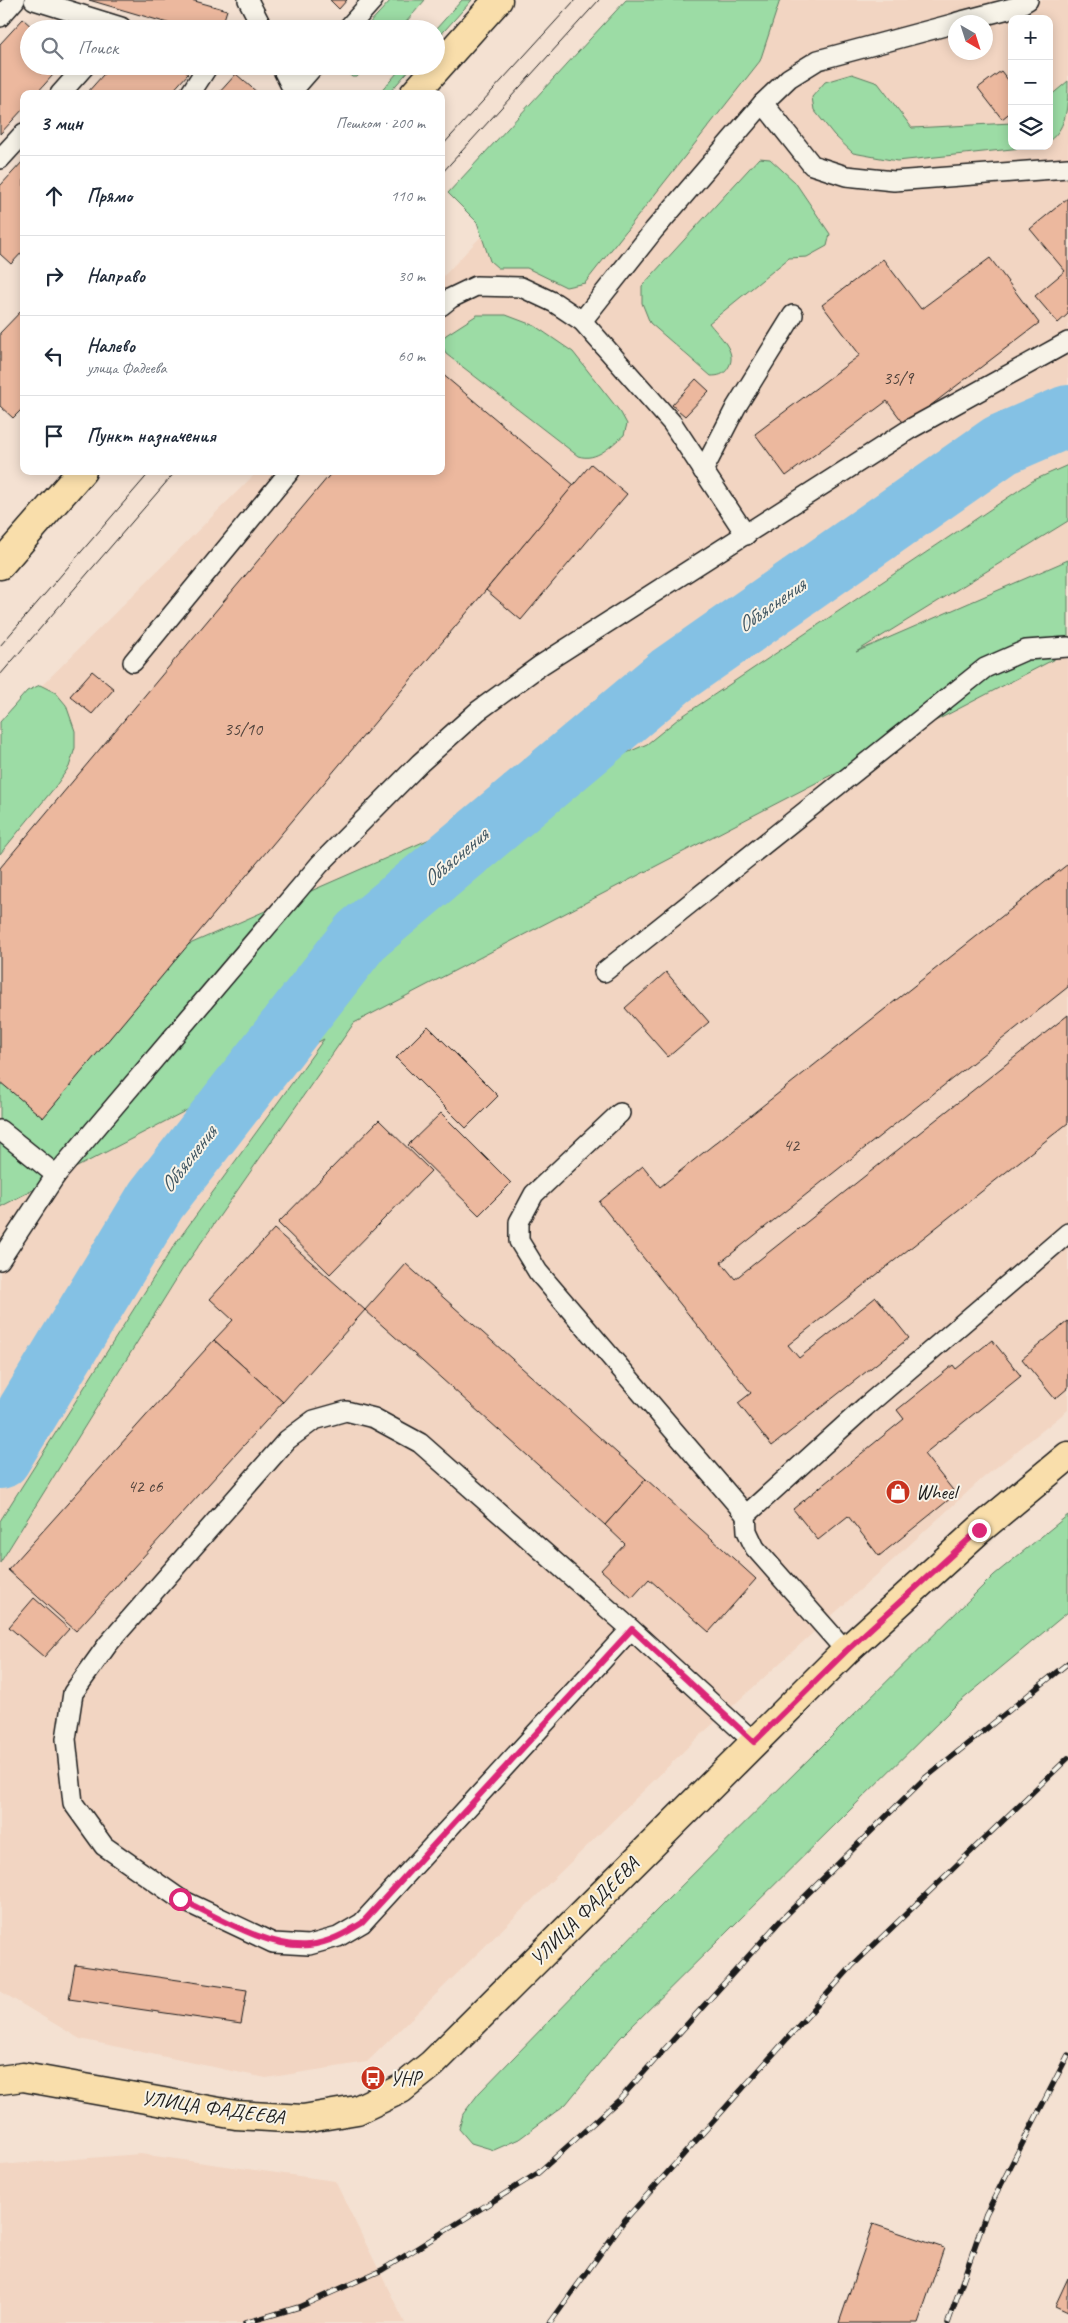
<!DOCTYPE html>
<html lang="ru">
<meta charset="utf-8">
<style>
body{margin:0;font-family:Caveat,sans-serif;background:#f6f6f7;color:#1f2937}
.controls{position:absolute;right:15px;top:15px;display:grid;overflow:hidden;border-radius:10px;box-shadow:0 2px 12px #0003}
.controls button{width:45px;height:45px;display:grid;place-items:center;padding:0;border:0;border-bottom:1px solid #e0e1e3;background:#fff;color:#1f2937;font:25px sans-serif}
.compass{position:absolute;left:948px;top:15px;width:45px;height:45px;border-radius:50%;background:#fff;box-shadow:0 2px 12px #0003;rotate:141deg}
.stop{position:absolute;width:15px;height:15px;margin:-11px;border:4px solid #db2777;border-radius:50%;background:#fff}
.stop.end{background:#db2777;border-color:#fff;box-shadow:0 1px 5px #0008}
.list{margin:0;padding:0;list-style:none}
h2{display:flex;justify-content:space-between;align-items:center;height:65px;margin:0;padding:0 20px;font-size:21px}
h2 small{font-size:16px;font-weight:400;color:#747a83}
.list li{display:grid;grid-template-columns:32px 1fr auto;gap:15px;align-items:center;box-sizing:border-box;height:80px;padding:0 20px;border-top:1px solid #e0e1e3}
.list b{display:block;font-size:19px;white-space:nowrap}
.list p{margin:0;font-size:16px;white-space:nowrap;color:#747a83}
.list em{font-size:16px;font-style:normal;color:#747a83}
.icon{flex:none;width:28px;height:28px;fill:none;stroke:currentColor;stroke-width:2;stroke-linecap:round;stroke-linejoin:round}
.map{position:relative;flex:none;width:1068px;height:2323px;overflow:hidden}
.search{position:absolute;background:#fff;box-shadow:0 2px 12px #0003;left:20px;top:20px;width:425px;height:55px;display:flex;align-items:center;gap:12px;box-sizing:border-box;padding:0 18px;border-radius:28px;color:#747a83;font-size:19px}
.panel{position:absolute;background:#fff;box-shadow:0 2px 12px #0003;left:20px;top:90px;width:425px;height:385px;border-radius:10px}
.map>svg:first-child{display:block}
</style>
<div class="map">
<svg width="1068" height="2323" viewBox="0 0 1068 2323">
<rect width="100%" height="100%" fill="#f4e1d2"/>
<filter id="ink" filterUnits="userSpaceOnUse"><feTurbulence type="fractalNoise" baseFrequency=".02" numOctaves="2"/><feDisplacementMap in="SourceGraphic" scale="10" xChannelSelector="R" yChannelSelector="G"/><feConvolveMatrix kernelMatrix="1 2 1 2 8 2 1 2 1" color-interpolation-filters="sRGB"/></filter>
<g filter="url(#ink)">
<g fill="#f2d5c2" fill-rule="evenodd">
<path d="M703,0H1068V1410L983,1478L692,1743L367,2062L266,2078L80,2039L0,1991V727L258,471H441V279ZM1012,19H1049V146H1012ZM956,22H986V52H956Z"/>
<polygon points="140,2154 335,2181 405,2323 0,2323 0,2165"/>
</g>
<g fill="#9cdca5" stroke="#5c7c60">
<polygon points="391,0 425,0 400,29 364,29"/>
<polygon points="462,0 472,0 436,40 436,29"/>
<polygon points="626,0 780,0 760,61 585,283 566,287 527,268 498,268 490,261 477,222 448,193"/>
<polygon points="339,66 367,66 357,77 352,77"/>
<polygon points="403,66 413,66 388,94 379,94"/>
<polygon points="852,74 878,83 912,128 1012,123 1012,146 1041,146 897,161 853,153 834,135 814,110 812,97 825,82"/>
<path d="M1068,81C1068,103 1068,127 1049,141V97Z"/>
<path d="M759,158L770,159L795,182L830,234L827,246L807,257L789,258L709,323C718,335 739,352 728,368C724,375 718,376 711,376L650,323L642,303V286Z"/>
<path d="M477,315H506L535,326L573,352L621,413L627,424L624,435C610,446 597,462 578,456L446,354L441,341L446,335Z"/>
<polygon points="1068,465 1068,521 856,652 1068,560 1068,652 354,1023 182,1270 0,1563 0,1521 173,1247 324,1039 0,1207 0,1027 647,744 678,719 1034,480"/>
<polygon points="40,685 56,693 66,705 75,731 75,748 69,767 55,787 0,854 0,722 27,691"/>
<polygon points="1068,1515 1068,1612 956,1705 620,2038 566,2104 519,2139 494,2150 471,2143 459,2129 463,2114 479,2093 656,1911 994,1575"/>
</g>
<g fill="none" stroke-linecap="round" stroke-linejoin="round">
<polyline stroke="#84c1e4" stroke-width="62" points="0,1458 156,1200 361,936 671,676 1001,445 1068,416"/>
</g>
<g fill="#ecb89e" stroke="#1c1c1c">
<polygon points="89,0 191,0 227,10 221,29 188,29"/>
<polygon points="330,0 347,0 339,9"/>
<polygon points="23,19 34,29 29,29 29,66 61,66 36,94 24,94 24,108 0,134 0,44"/>
<polygon points="111,66 134,66 141,73 147,66 179,66 188,74 170,94 86,94"/>
<polygon points="1001,71 1012,85 1012,111 1002,119 978,88"/>
<polygon points="236,74 259,94 218,94"/>
<polygon points="24,160 24,250 11,264 0,254 0,186"/>
<polygon points="1068,198 1068,314 1058,323 1035,296 1065,271 1030,229"/>
<polygon points="990,258 1039,323 905,425 887,401 786,476 755,434 860,355 822,305 883,259 921,309"/>
<polygon points="24,308 24,407 13,418 0,406 0,333"/>
<polygon points="441,373 574,485 43,1118 0,1082 0,868 333,471 441,471"/>
<polygon points="696,379 709,391 685,416 672,405"/>
<polygon points="591,464 627,494 521,620 486,590"/>
<polygon points="92,671 114,689 92,714 70,696"/>
<polygon points="1068,864 1068,987 721,1262 735,1279 1068,1015 1068,1123 788,1345 799,1358 876,1297 909,1338 772,1446 738,1403 751,1393 599,1202 643,1166 660,1187"/>
<polygon points="666,972 709,1022 668,1057 625,1008"/>
<polygon points="428,1026 498,1096 466,1128 396,1058"/>
<polygon points="441,1113 511,1183 479,1215 408,1145"/>
<polygon points="379,1120 431,1171 330,1274 278,1223"/>
<polygon points="274,1229 365,1310 283,1402 214,1340 233,1320 210,1299"/>
<polygon points="406,1264 646,1479 605,1525 365,1310"/>
<polygon points="1068,1321 1068,1388 1055,1399 1022,1359"/>
<polygon points="214,1340 283,1402 76,1631 8,1570"/>
<polygon points="992,1340 1021,1376 924,1454 956,1494 879,1556 848,1516 818,1540 793,1509 904,1419 897,1410 953,1365 956,1369"/>
<polygon points="646,1479 756,1579 709,1632 649,1579 632,1598 601,1570 625,1544 605,1525"/>
<polygon points="34,1598 69,1629 44,1657 9,1627"/>
<polygon points="75,1965 247,1990 241,2024 69,1999"/>
<polygon points="873,2224 944,2248 918,2323 839,2323"/>
<polygon points="1068,2278 1068,2312 1055,2306"/>
</g>
<g fill="none" stroke-linecap="round" stroke-linejoin="round">
<defs>
<g id="service">
<polyline points="34,0 121,27"/>
<polyline points="248,0 263,29"/>
<polyline points="0,17 15,0"/>
<polyline points="958,22 1016,7 1028,0"/>
<polyline points="347,29 373,0"/>
<polyline points="281,66 293,90"/>
<polyline points="60,94 85,66"/>
<polyline points="190,94 208,66"/>
<polyline points="295,94 293,90 314,66"/>
<polyline points="763,103 812,165 846,176 894,181 1068,168"/>
<polyline points="0,159 24,133"/>
<polyline points="441,306 451,298 476,286 521,287 555,303 582,321 672,423 746,535"/>
<polyline points="582,321 654,230 763,103 789,78 818,60 956,23"/>
<polyline points="703,471 736,407 793,315"/>
<polyline points="133,662 290,471"/>
<polyline points="604,972 985,668 1026,650 1068,647"/>
<polyline points="620,1113 534,1194 519,1222 519,1241 538,1272 746,1515"/>
<polyline points="0,1130 56,1175"/>
<polyline points="0,1260 56,1175 320,864 420,763 478,711 541,665 910,429 1068,342"/>
<polyline points="631,1629 362,1923 338,1937 309,1945 273,1943 180,1899 104,1846 73,1803 66,1739 73,1693 108,1644 287,1440 314,1420 346,1411 374,1418 420,1443 631,1629 754,1742"/>
<polyline points="846,1651 755,1548 747,1531 746,1515 865,1407 1068,1233"/>
</g>
<g id="primary">
<polyline points="414,94 498,0"/>
<polyline points="0,565 82,471"/>
<polyline points="0,2080 23,2077 236,2115 303,2119 357,2110 401,2089 432,2064 846,1651 979,1530 1068,1456"/>
</g>
</defs>
<use href="#service" stroke="#1c1c1c" stroke-width="22"/>
<use href="#primary" stroke="#1c1c1c" stroke-width="31"/>
<use href="#service" stroke="#f7f3e8" stroke-width="19"/>
<use href="#primary" stroke="#f9deab" stroke-width="28"/>
<g stroke="#1c1c1c" stroke-width="1">
<polyline points="441,147 575,0"/>
<polyline points="441,174 599,0"/>
<polyline points="0,646 151,471"/>
<polyline points="0,675 176,471"/>
</g>
<defs>
<g id="rail">
<polyline points="245,2323 299,2307 382,2270 538,2173 619,2100 780,1921 924,1779 1068,1663"/>
<polyline points="550,2323 624,2221 853,1965 1068,1758"/>
<polyline points="948,2323 986,2214 1068,2055"/>
</g>
</defs>
<use href="#rail" stroke="#1c1c1c" stroke-width="5.5"/>
<use href="#rail" stroke="#f7f3e8" stroke-width="4" stroke-dasharray="11" stroke-linecap="butt"/>
</g>
</g>
<g fill="none" stroke-linecap="round" stroke-linejoin="round" filter="url(#ink)">
<path stroke="#db2777" stroke-width="6" d="M180,1899C216,1916 268,1949 309,1945C329,1943 346,1933 362,1923L632,1629L754,1742L846,1651L979,1530"/>
</g>
<defs>
<symbol id="shop-disc" viewBox="-11 -11 22 22"><circle r="9.5" fill="#c8321e" stroke="#f7f3e8"/><path d="M-5-2.5h2.3a2.7 3.5 0 0 1 5.4 0H5L5.5 6h-11ZM-1.5-2.5h3a1.5 2.3 0 0 0-3 0Z" fill="#fff"/></symbol>
<symbol id="bus-disc" viewBox="-11 -11 22 22"><circle r="9.5" fill="#c8321e" stroke="#f7f3e8"/><path d="M-5-6H5V4H4V6H2V4H-2V6H-4V4H-5ZM-3.5-4V0h7V-4ZM-3.5 1.2v1.5H-2V1.2ZM2 1.2v1.5H3.5V1.2Z" fill="#fff"/></symbol>
</defs>
<g fill-rule="evenodd">
<use href="#shop-disc" x="884" y="1478" width="28" height="28"/>
<use href="#bus-disc" x="359" y="2064" width="28" height="28"/>
</g>
<g text-anchor="middle" stroke-width="4" stroke-linejoin="round" paint-order="stroke">
<g font-size="18" fill="#50433c">
<text x="898" y="384">35/9</text>
<text x="243" y="735">35/10</text>
<text x="791" y="1151">42</text>
<text x="145" y="1492">42 с6</text>
</g>
<g font-size="20" fill="#1c1c1c" stroke="#f7f3e8" text-anchor="start">
<text x="916" y="1499">Wheel</text>
<text x="390" y="2085">УНР</text>
</g>
<g font-size="20" fill="#1c1c1c" stroke="#f7f3e8">
<text transform="translate(584 1911) rotate(-45)" y="7">УЛИЦА ФАДЕЕВА</text>
<text transform="translate(213 2107) rotate(8)" y="7">УЛИЦА ФАДЕЕВА</text>
</g>
<g font-size="21" font-style="italic" fill="#405662" stroke="#f7f3e8">
<text transform="translate(771 605) rotate(-35)" y="7">Объяснения</text>
<text transform="translate(455 857) rotate(-40)" y="7">Объяснения</text>
<text transform="translate(188 1159) rotate(-52)" y="7">Объяснения</text>
</g>
</g>
</svg>
<div class="controls">
<button>+</button>
<button>−</button>
<button><svg class="icon" aria-label="layers" viewBox="0 0 24 24"><path d="M12 4l9 5-9 5-9-5zM3 14l9 5 9-5"/></svg></button>
</div>
<svg class="compass" viewBox="-18 -18 36 36"><path d="M0-13l5 13h-10z" fill="#e53935"/><path d="M0 13l5-13h-10z" fill="#747a83"/></svg>
<div class="stop" style="left:180px;top:1899px"></div>
<div class="stop end" style="left:979px;top:1530px"></div>
<div class="search"><svg class="icon" aria-label="search" viewBox="0 0 24 24"><circle cx="10" cy="10" r="6"/><path d="M15 15l6 6"/></svg>Поиск</div>
<section class="panel">
<h2>3 мин<small>Пешком · 200 m</small></h2>
<ul class="list">
<li><svg class="icon" aria-label="ahead" viewBox="0 0 24 24"><path d="M12 20V5M6 11l6-6 6 6"/></svg><div><b>Прямо</b></div><em>110 m</em></li>
<li><svg class="icon" aria-label="right" viewBox="0 0 24 24"><path d="M7 20v-9h11M14 6l5 5-5 5"/></svg><div><b>Направо</b></div><em>30 m</em></li>
<li><svg class="icon" aria-label="left" viewBox="0 0 24 24"><path d="M17 20v-9H6M10 6l-5 5 5 5"/></svg><div><b>Налево</b><p>улица Фадеева</p></div><em>60 m</em></li>
<li><svg class="icon" aria-label="arrive" viewBox="0 0 24 24"><path d="M6 21V4h12l-3 4 3 4H6"/></svg><div><b>Пункт назначения</b></div></li>
</ul>
</section>
</div>
